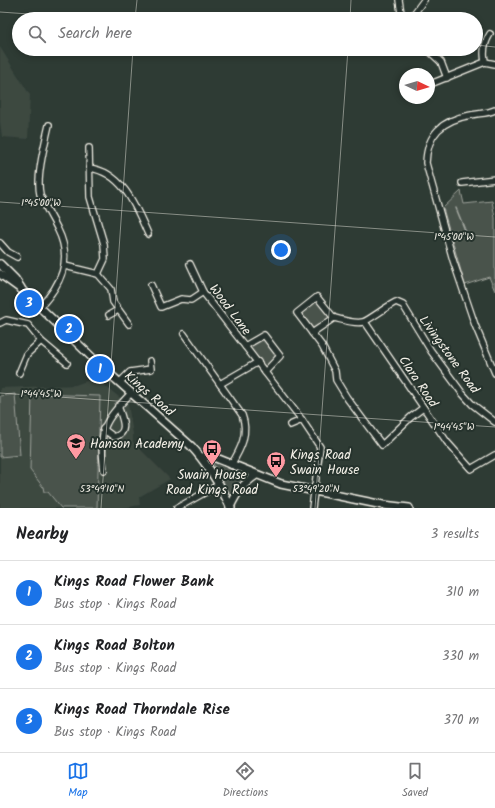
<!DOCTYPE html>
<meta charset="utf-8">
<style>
body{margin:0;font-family:Kalam,sans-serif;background:#f6f6f6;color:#202124}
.compass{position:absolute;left:399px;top:68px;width:36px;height:36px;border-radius:50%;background:#fff;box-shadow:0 2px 6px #0003;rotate:94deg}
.you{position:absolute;left:281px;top:250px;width:14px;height:14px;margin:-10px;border:3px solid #fff;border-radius:50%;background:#1a73e8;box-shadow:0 0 0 6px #1a73e833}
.badge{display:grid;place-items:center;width:26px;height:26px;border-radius:50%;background:#1a73e8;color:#fff;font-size:13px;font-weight:700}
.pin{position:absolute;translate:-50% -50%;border:2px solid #fff;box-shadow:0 1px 4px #0006}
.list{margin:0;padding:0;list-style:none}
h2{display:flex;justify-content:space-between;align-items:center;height:52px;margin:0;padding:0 16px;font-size:17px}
h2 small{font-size:13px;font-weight:400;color:#757577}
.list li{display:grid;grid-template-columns:26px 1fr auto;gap:12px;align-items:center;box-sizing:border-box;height:64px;padding:0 16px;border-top:1px solid #e0e0e0}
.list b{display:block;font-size:15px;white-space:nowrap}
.list p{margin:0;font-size:13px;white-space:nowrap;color:#757577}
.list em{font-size:13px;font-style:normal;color:#757577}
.icon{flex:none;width:22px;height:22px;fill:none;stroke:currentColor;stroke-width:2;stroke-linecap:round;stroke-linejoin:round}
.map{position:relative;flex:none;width:495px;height:508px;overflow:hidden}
.search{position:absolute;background:#fff;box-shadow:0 2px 6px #0003;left:12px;right:12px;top:12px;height:44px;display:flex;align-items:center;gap:10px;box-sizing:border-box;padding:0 14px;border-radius:22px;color:#757577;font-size:15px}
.sheet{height:244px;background:#fff}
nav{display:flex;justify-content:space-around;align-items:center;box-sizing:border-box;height:56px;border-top:1px solid #e0e0e0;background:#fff;font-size:11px;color:#757577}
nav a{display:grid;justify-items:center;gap:2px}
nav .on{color:#1a73e8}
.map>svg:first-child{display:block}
</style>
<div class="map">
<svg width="495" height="508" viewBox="0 0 495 508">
<rect width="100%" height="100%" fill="#2e3b34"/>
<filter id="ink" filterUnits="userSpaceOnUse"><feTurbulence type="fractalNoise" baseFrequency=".025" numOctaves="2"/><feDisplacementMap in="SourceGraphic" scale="8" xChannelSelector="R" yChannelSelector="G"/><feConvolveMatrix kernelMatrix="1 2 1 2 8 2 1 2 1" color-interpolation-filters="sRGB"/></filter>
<g filter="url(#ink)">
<g fill="#3c4841">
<polygon points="0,47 30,95 28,139 2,137 0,122"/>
<polygon points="95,378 128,404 133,434 133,442 170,479 139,497 140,505 123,508 0,508 0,388 75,385"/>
</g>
<g fill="#48524c" stroke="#9ea29a">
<polygon points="461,191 464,204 492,201 495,218 495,291 489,277 465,285 443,208"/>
<polygon points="317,300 331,317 313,331 299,314"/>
<polygon points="263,338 278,356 265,370 247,347"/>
<polygon points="15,394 20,455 0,457 0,396"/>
<polygon points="32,394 100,396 97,508 61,508 48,492 44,492 43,487 30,470"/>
<polygon points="211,460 244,476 245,479 233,491 229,492"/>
</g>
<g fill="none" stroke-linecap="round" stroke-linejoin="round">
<polyline stroke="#a4a8a0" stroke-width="1.5" points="456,208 469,240"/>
<defs>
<g id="minor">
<polyline points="399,0 402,19"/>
<polyline points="410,19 424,0"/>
<polyline points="405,49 405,51"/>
<polyline points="427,49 441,62 447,78"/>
<path d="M485,62C483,51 484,44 490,34"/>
<polyline points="433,83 485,62 495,64"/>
<path d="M495,110C486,114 480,113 471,115C442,120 427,134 426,163L453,260L475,325L495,373"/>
<polyline points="89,148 90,197 104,244 105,259 98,274"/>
<path d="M89,168C123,172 136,207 148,234"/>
<polyline points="462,183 495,179"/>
<polyline points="0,243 8,252 17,257"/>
<polyline points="190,264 203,292 302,420 320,447 312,508"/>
<polyline points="65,266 98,274 111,289 113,302 129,324"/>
<polyline points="151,285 161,307 181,299 191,300 203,292"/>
<path d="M40,307C61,285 73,260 58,230C53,219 44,206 40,194C36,177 45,143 49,125"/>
<polyline points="109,315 118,310"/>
<polyline points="334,318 317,297 297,313 322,346 335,371 336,380 347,398 382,445 411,417 423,408"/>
<polyline points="365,322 447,442 471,469 495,455"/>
<polyline points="0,323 6,320 28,325 41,341 67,363"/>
<path d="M312,333L334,318C343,320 354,324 363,322C368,321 387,306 396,302L403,305L431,351L462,393L472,404L495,422"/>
<path d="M184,334L242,415C249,433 241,449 231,465"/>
<polyline points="245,346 264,335 280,356 265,372"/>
<polyline points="19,373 27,354 41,341"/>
<polyline points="120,382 130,372 151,369 150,361"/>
<polyline points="220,384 258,362"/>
<polyline points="290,425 302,420"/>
<path d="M103,429L114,437C130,433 122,418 118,406"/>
<path d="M104,470C99,427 103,423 131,393"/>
<polyline points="177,508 220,484"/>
</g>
<g id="tertiary">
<polyline points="0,264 15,279 21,288"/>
<path d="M0,274L22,290L102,367L191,446C208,464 220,485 231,508"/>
<polyline points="201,457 211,456 281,484 383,505 409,508"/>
<path d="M230,507C237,492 243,484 256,475"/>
</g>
</defs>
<use href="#minor" stroke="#f4f1e8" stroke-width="8"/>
<use href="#tertiary" stroke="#f4f1e8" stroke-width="10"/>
<use href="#minor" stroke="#26332d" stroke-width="5.5"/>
<use href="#tertiary" stroke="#26332d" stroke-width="7"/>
</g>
</g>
<path fill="none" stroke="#f4f1e8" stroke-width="1" stroke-opacity="0.45" d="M0,12L101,19M135,19L137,0M350,19L351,0M476,45L495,47M0,202L495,237M0,393L495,427M101,508L133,49M315,508L348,49"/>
<defs>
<symbol id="school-pin" viewBox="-11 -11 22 30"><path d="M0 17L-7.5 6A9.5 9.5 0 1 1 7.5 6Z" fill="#ff9aa2" stroke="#26332d"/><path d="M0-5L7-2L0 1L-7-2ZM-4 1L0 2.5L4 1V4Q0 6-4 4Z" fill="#111"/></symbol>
<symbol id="bus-pin" viewBox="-11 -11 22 30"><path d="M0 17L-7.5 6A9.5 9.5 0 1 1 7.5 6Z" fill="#ff9aa2" stroke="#26332d"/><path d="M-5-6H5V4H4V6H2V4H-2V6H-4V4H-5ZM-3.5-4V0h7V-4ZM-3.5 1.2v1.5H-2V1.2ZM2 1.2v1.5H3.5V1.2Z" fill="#111"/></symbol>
</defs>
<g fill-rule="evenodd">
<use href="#school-pin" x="65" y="432" width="22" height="30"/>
<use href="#bus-pin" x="201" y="438" width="22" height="30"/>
<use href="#bus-pin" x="265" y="450" width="22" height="30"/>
</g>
<g text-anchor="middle" stroke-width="4" stroke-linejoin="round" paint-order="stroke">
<g font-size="13" fill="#f4f1e8" stroke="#26332d">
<text transform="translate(231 309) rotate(53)" y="5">Wood Lane</text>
<text transform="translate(450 354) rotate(54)" y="5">Livingstone Road</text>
<text transform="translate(419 381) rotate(56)" y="5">Clara Road</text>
<text transform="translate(150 393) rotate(41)" y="5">Kings Road</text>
</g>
<g font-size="13" fill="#f4f1e8" stroke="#26332d" text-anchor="start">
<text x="90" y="448">Hanson Academy</text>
<text x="290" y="459">Kings Road<tspan x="290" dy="15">Swain House</tspan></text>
<text x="212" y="479" text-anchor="middle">Swain House<tspan x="212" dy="15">Road Kings Road</tspan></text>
</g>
</g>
<g font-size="10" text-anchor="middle" fill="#f4f1e8" stroke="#26332d" stroke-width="4" stroke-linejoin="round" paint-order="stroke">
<text x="41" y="206">1°45'00"W</text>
<text x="454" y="240">1°45'00"W</text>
<text x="41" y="397">1°44'45"W</text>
<text x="454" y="430">1°44'45"W</text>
<text x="102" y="492">53°49'10"N</text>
<text x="316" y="492">53°49'20"N</text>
</g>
</svg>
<svg class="compass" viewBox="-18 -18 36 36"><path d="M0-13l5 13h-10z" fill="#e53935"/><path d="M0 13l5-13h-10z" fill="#757577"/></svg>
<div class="you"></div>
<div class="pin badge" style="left:100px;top:369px">1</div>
<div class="pin badge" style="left:69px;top:329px">2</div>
<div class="pin badge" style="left:29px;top:303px">3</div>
<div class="search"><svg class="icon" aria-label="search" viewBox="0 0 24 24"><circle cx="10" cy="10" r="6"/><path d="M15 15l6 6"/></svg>Search here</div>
</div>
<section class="sheet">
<h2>Nearby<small>3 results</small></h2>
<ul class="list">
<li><span class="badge">1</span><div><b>Kings Road Flower Bank</b><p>Bus stop · Kings Road</p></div><em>310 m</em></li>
<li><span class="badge">2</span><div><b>Kings Road Bolton</b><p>Bus stop · Kings Road</p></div><em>330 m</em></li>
<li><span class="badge">3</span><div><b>Kings Road Thorndale Rise</b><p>Bus stop · Kings Road</p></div><em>370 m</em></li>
</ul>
</section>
<nav>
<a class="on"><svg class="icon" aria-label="map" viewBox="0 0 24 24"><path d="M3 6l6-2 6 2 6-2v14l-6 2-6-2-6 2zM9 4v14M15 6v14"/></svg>Map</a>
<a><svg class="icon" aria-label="directions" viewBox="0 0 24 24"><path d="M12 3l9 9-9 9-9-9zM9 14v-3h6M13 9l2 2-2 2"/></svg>Directions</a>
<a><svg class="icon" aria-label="saved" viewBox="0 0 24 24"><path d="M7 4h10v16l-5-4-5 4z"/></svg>Saved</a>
</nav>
